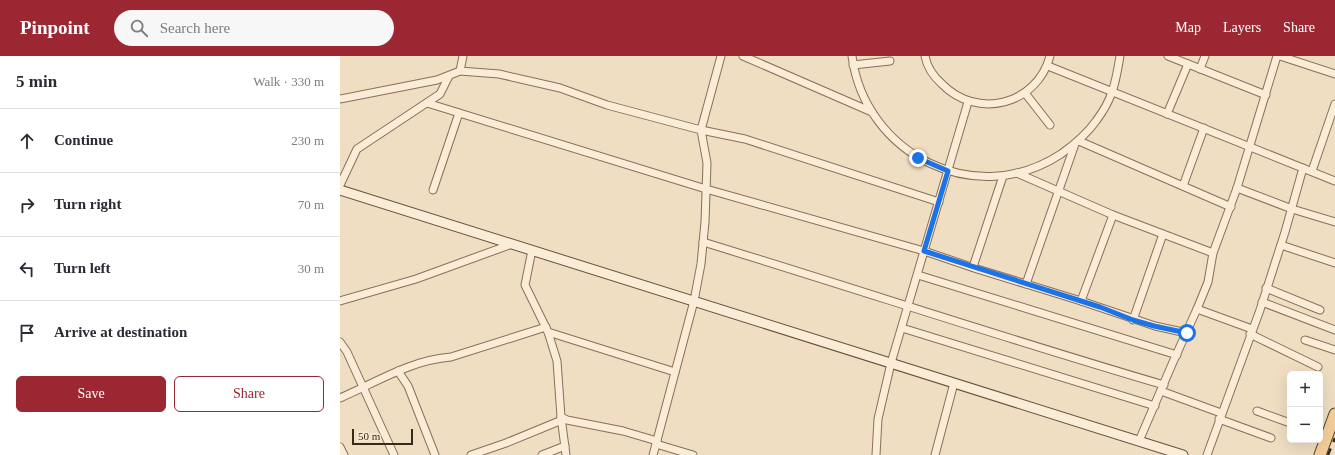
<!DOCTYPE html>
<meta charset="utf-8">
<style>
body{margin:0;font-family:Georgia,serif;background:#f7f7f7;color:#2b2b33}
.controls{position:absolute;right:12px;bottom:12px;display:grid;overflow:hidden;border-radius:6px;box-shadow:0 4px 16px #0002}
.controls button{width:36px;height:36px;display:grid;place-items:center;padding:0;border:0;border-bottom:1px solid #e1e1e2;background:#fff;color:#2b2b33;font:20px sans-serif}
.scale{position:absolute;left:12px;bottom:10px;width:61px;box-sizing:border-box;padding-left:4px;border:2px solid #39281d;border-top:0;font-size:11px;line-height:14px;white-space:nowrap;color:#39281d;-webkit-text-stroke:3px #f6e9d2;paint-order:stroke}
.stop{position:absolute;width:12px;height:12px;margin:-9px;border:3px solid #1a73e8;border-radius:50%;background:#fff}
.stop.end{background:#1a73e8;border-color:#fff;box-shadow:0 1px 4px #0008}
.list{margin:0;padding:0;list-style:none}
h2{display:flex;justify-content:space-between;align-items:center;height:52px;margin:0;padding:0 16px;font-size:17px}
h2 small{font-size:13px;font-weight:400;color:#7c7c81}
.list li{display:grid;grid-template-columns:26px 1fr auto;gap:12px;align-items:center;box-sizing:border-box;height:64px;padding:0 16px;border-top:1px solid #e1e1e2}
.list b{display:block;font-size:15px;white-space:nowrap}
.list em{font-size:13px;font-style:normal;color:#7c7c81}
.actions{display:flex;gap:8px;padding:12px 16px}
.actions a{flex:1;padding:9px 0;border:1px solid #9a2732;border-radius:6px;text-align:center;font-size:14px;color:#9a2732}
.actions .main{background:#9a2732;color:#fff}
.icon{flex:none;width:22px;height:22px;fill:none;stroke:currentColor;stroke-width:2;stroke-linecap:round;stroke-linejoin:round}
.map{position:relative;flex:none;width:995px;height:399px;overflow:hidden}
header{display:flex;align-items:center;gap:24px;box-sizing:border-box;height:56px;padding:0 20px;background:#9a2732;color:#fff}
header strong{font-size:19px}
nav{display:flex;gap:22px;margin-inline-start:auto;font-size:14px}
.search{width:280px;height:36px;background:#f7f7f7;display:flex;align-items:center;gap:10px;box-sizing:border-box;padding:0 14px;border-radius:22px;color:#7c7c81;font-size:15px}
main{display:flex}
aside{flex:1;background:#fff}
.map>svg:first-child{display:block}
</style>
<header>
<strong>Pinpoint</strong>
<div class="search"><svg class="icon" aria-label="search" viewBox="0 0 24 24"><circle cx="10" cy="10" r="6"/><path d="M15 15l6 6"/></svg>Search here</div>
<nav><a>Map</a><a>Layers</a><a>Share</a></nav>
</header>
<main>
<aside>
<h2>5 min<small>Walk · 330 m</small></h2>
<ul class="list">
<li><svg class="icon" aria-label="ahead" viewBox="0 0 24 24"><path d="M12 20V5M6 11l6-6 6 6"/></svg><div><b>Continue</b></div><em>230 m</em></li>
<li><svg class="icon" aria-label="right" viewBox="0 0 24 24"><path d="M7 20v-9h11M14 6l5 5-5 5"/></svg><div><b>Turn right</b></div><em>70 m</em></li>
<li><svg class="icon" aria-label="left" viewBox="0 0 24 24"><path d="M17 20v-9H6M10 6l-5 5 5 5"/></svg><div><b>Turn left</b></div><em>30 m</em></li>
<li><svg class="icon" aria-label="arrive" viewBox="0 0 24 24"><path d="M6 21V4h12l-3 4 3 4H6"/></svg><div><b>Arrive at destination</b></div></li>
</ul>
<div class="actions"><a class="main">Save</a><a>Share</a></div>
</aside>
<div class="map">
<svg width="995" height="399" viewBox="0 0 995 399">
<rect width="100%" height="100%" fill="#efdec2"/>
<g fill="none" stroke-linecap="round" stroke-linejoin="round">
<defs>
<g id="minor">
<polyline points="123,0 120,15 159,18 220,32 267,49 361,74 405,83 599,146"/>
<polyline points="403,0 532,56"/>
<path d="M512,0C525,99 636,154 721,98C735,88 747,78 756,65C762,57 769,45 772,36C776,25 778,12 780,0"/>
<path d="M585,0C587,11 594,21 602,28C637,64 697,49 710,0"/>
<polyline points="828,0 926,39"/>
<polyline points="940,0 995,18"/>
<polyline points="513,9 550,5"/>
<polyline points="708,10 995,125"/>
<polyline points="860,13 865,0"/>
<polyline points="685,37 710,69"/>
<polyline points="0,43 97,24 120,15"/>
<polyline points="87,47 366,133 584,195 637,213 686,228"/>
<polyline points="827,58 848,8"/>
<polyline points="739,85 891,151"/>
<polyline points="735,88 686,228 741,245"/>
<polyline points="972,115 995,48"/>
<polyline points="677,117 773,159 873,197"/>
<polyline points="0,129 17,93 100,38 109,20"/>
<polyline points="843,130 864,72"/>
<polyline points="897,132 952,153 995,166"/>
<polyline points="93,134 119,57"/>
<polyline points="773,159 741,245 815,270 847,277"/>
<path d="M363,186C517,233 670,284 824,329"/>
<polyline points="941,189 995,207"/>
<polyline points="192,194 185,229 208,276 335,316"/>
<polyline points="633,211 663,120"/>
<polyline points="578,219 837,299"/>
<polyline points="926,232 980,254"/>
<polyline points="0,245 76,223 172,188"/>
<polyline points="922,246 995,274"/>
<polyline points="857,253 912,273"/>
<polyline points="793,264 823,178"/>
<polyline points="562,272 815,350"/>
<polyline points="208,276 217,305 221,361 227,364 283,375 317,385"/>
<polyline points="910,278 978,311"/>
<polyline points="965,284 995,294"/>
<polyline points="0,286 7,296 54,399"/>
<polyline points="58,315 68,330 95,399"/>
<polyline points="821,335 881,357"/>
<path d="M0,342C37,326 71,304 111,301L206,271"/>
<polyline points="917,355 950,367"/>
<polyline points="221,361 226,399"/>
<polyline points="879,363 931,382"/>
<polyline points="799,385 833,306 857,253 868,226 873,197 897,132 937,0"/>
<polyline points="316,388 354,245 361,208 365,166 367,107 361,74 381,0"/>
<polyline points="0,391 4,399"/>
<polyline points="131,399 166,387 222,364"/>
<polyline points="202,399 225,390"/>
<polyline points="313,399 316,388 353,399"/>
<polyline points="536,399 538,363 551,307 628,46"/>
<polyline points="595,399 614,327"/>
<polyline points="867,399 920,254 945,176 963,112"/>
</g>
<polyline id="secondary" points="0,134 843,399"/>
<polyline id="primary" points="980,399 995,358"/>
</defs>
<use href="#minor" stroke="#8a6e59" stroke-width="9"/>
<use href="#secondary" stroke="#6b4f3c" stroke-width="11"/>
<use href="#primary" stroke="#573d2d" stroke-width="13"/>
<use href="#minor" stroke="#faecd6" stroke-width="7"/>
<use href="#secondary" stroke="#faecd6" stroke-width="9"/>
<use href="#primary" stroke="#f4cf99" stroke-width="11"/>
<polyline stroke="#39281d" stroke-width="2.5" stroke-dasharray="7 7" stroke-linecap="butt" points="988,399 995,382"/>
</g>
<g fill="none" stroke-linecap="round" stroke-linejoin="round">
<polyline stroke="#1a73e8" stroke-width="5" points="578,102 608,115 584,195 760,251 793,264 814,270 847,277"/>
</g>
</svg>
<div class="controls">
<button>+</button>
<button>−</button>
</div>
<div class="scale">50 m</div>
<div class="stop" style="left:847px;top:277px"></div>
<div class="stop end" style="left:578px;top:102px"></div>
</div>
</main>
